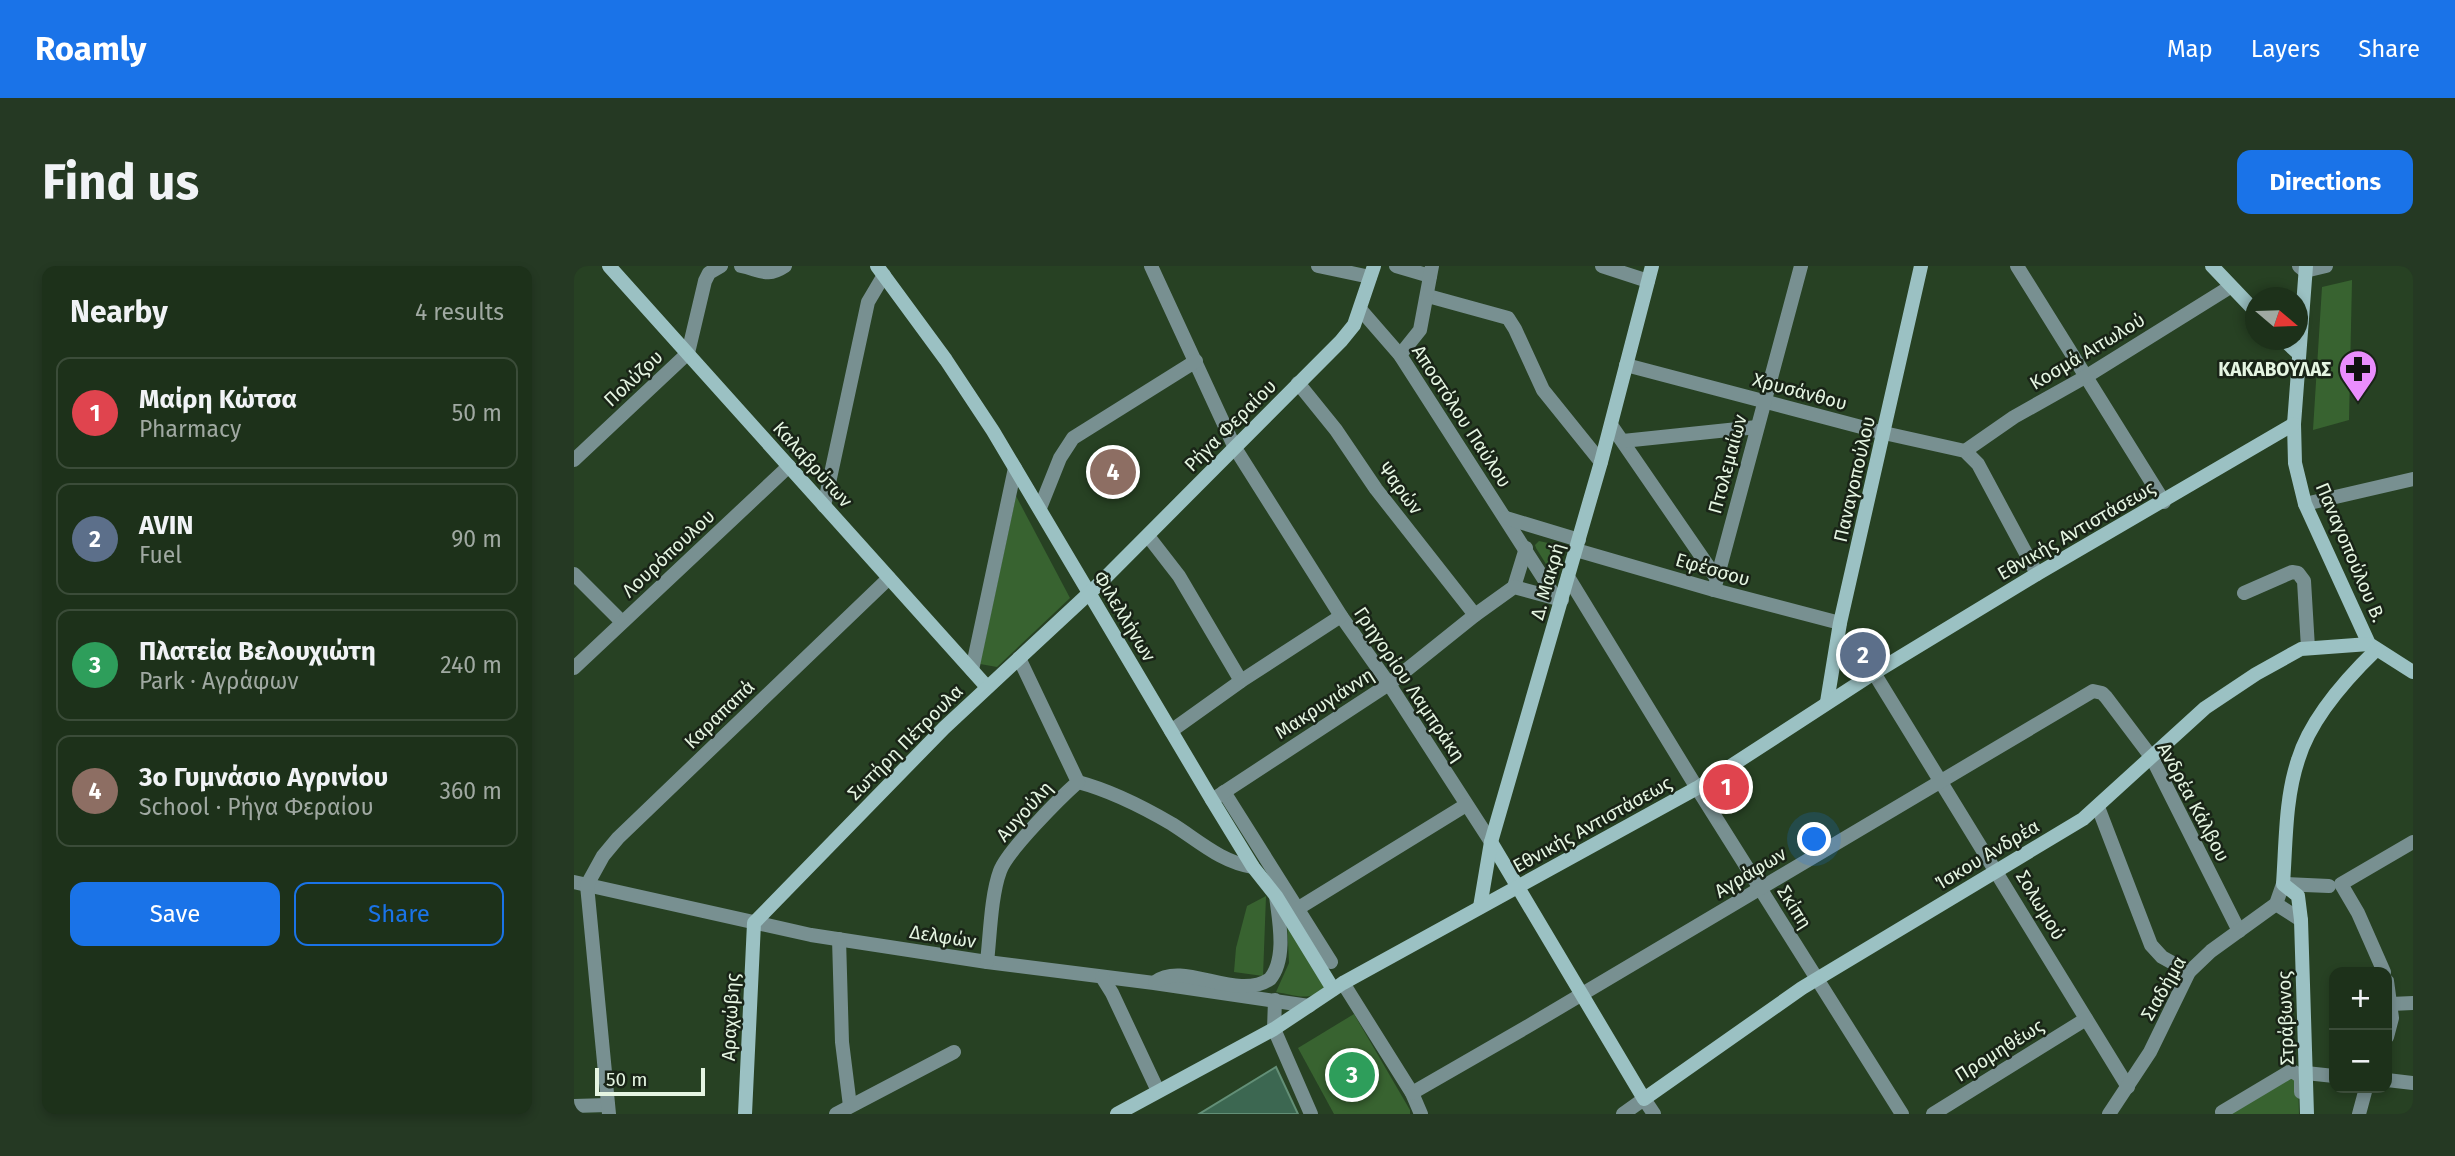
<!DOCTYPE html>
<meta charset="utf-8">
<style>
body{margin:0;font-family:"Fira Sans",sans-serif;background:#253923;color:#f1f3f6}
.controls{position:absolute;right:21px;bottom:21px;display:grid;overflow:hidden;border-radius:14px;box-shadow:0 4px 10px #0003}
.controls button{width:63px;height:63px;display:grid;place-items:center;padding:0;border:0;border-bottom:2px solid #3b4c39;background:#1d311a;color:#f1f3f6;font:35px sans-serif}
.compass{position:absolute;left:1671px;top:21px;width:63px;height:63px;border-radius:50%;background:#1d311a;box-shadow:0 4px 10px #0003;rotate:109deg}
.scale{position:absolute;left:21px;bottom:18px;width:110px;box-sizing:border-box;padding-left:7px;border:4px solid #e5f5e2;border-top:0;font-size:19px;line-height:24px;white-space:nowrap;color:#e5f5e2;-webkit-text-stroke:5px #192417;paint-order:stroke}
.you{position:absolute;left:1241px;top:574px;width:24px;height:24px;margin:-18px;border:5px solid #fff;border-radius:50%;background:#1a73e8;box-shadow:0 0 0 10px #1a73e833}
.badge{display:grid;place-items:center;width:46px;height:46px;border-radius:50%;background:#1a73e8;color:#fff;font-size:23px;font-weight:700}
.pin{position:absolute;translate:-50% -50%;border:4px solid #fff;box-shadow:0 2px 7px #0006}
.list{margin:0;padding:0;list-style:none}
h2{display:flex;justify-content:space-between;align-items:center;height:91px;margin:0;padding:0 28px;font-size:30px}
h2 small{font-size:23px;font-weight:400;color:#a0a9a2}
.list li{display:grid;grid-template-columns:46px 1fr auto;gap:21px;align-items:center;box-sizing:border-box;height:112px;margin:0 14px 14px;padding:0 14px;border:2px solid #3b4c39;border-radius:14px}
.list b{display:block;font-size:26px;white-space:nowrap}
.list p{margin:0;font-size:23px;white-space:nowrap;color:#a0a9a2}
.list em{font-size:23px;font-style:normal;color:#a0a9a2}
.actions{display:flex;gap:14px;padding:21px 28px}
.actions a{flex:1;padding:16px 0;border:2px solid #1a73e8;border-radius:14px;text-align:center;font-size:24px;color:#1a73e8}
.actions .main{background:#1a73e8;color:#fff}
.map{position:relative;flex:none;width:1839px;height:848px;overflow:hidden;border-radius:14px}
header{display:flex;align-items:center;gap:42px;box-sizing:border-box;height:98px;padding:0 35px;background:#1a73e8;color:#fff}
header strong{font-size:33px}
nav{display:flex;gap:38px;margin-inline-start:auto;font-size:24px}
.intro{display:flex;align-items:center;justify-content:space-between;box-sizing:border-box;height:168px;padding:0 42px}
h1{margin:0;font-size:49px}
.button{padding:18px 32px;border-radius:14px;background:#1a73e8;color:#fff;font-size:24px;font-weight:700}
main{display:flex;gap:42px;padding:0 42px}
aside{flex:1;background:#1d311a;border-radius:14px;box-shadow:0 4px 10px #0003}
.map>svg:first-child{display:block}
</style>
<header>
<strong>Roamly</strong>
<nav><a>Map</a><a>Layers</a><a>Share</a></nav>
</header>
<div class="intro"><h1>Find us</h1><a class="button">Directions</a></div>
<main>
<aside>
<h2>Nearby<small>4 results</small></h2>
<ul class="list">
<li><span class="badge" style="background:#e0444e">1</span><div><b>Μαίρη Κώτσα</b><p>Pharmacy</p></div><em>50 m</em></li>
<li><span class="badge" style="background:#5c6f8a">2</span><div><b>AVIN</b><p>Fuel</p></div><em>90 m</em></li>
<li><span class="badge" style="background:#2e9e5b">3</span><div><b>Πλατεία Βελουχιώτη</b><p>Park · Αγράφων</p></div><em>240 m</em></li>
<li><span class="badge" style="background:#8d6e63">4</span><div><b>3ο Γυμνάσιο Αγρινίου</b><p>School · Ρήγα Φεραίου</p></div><em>360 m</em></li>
</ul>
<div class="actions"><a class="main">Save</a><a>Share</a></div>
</aside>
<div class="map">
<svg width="1839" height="848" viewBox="0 0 1839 848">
<rect width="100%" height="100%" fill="#274123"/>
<g fill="#386330">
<polygon points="1778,14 1775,154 1739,164 1748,21"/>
<polygon points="442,230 496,332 423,401 406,398"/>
<polygon points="965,275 983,279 990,285 983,308 977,306 962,282 961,279"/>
<polygon points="692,630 689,710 660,706 662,682 673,640"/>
<path d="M713,653L751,720C739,737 720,729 702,726L715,697Z"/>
<polygon points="780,748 836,844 836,848 760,848 724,782"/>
<polygon points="1718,810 1724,814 1725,848 1656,848"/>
</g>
<polygon fill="#3c6751" stroke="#638f77" stroke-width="2" points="702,801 724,848 625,848"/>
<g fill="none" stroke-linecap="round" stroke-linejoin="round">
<g stroke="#789091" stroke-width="14">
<path d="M167,0C187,4 193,12 211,0"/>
<polyline points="577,0 661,182 767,350 815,418 917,576"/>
<polyline points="744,0 796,11"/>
<polyline points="822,0 856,10"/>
<polyline points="1028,0 1074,15"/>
<polyline points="1443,0 1590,236"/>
<polyline points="1725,0 1731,5 1752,0"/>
<polyline points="854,30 934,52 941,63 969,124 1027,196"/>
<polyline points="786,43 826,89 982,332"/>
<polyline points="826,89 846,64 858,0"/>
<polyline points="1052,99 1310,167 1391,185 1404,198 1463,308"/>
<polyline points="724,117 762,164 802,223 901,349"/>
<polyline points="1037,159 1143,313"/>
<polyline points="1049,175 1183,161"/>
<polyline points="1391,185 1440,151 1513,110 1656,21"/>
<polyline points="0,194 114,87 131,15 135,7 147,0"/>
<polyline points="1731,238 1839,213"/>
<polyline points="250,240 294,36 310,9"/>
<polyline points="466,242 486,192 499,172 622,95"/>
<polyline points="932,252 1005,274"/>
<polyline points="574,270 605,310 667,415"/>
<polyline points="1002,284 1140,324 1266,357"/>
<polyline points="0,308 48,356"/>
<polyline points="994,311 1123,522 1328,848"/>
<polyline points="940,321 952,282"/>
<polyline points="1140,324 1227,0"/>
<polyline points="1670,327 1718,306 1724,307 1730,315 1734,382"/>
<polyline points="0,402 215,200"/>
<polyline points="398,404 441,202"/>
<polyline points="1300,407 1554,821"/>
<polyline points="597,465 667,415 767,350"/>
<path d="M504,516C538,525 569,541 598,558C625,575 647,596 679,601"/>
<polyline points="650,526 757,696"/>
<polyline points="638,534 815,418 901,349 940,321 988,334"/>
<polyline points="1524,541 1577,679 1588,691 1615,706"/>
<polyline points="0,616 237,669 413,696 580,717 735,740"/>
<polyline points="1702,638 1727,654"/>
<polyline points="723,643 892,539"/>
<polyline points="265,673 268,776 276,840"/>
<path d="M413,696C416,670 417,629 426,605C433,585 487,531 504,516L445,392"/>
<polyline points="1810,706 1784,647 1767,618 1839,576"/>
<polyline points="528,711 538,727 584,825"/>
<polyline points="1813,715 1818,752 1813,771"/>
<path d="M581,716C610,694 662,736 696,713C713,692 705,655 702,630"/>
<polyline points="769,717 838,827 847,848"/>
<polyline points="701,734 700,763 737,848"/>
<polyline points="1817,738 1839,737"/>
<polyline points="1732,807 1760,810"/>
<polyline points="1813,814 1839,817"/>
<polyline points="838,827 956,759 1519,425 1528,427 1532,431 1578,492 1665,665"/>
<polyline points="0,840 34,839"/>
<polyline points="1648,846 1715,806 1720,806 1727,811 1727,826"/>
<polyline points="35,848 13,619 29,590 44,572 315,312"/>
<polyline points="262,848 380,786"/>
<polyline points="1049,848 1070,833 1080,848"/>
<polyline points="1359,848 1512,753"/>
<polyline points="1535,848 1576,786 1615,706 1637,685 1702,638 1709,618 1755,620"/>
<polyline points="1785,848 1792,822"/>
</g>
<g stroke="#9bc1c3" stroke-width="14">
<polyline points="35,0 413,421"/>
<polyline points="303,0 372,94 419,165 638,534 679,601 702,630 759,723"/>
<polyline points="1638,0 1682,46"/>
<polyline points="1732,0 1720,158 1721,197 1731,238 1795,378 1839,406"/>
<polyline points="1710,74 1725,88"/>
<polyline points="1253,436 1266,357 1347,0"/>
<polyline points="917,576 1070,833 1228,722 1509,553 1631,442 1682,408 1727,383 1795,378"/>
<polyline points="906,641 917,576 1027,196 1078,0"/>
<polyline points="171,848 180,657 370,462 525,318 767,75 780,59 800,0"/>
<polyline points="543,848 700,763 769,717 1123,522 1300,407 1463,308 1720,158"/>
<path d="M1733,848L1727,654L1724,630L1709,618C1712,577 1711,533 1724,494C1736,454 1773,412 1802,384"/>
</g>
</g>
<defs>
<symbol id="pharmacy-pin" viewBox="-11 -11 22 30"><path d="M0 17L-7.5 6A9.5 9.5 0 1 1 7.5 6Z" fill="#ea8dfd" stroke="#192417"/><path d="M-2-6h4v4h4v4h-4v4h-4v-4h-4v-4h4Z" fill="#111"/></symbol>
</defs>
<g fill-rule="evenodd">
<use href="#pharmacy-pin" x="1762" y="81" width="44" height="60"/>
</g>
<g text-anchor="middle" stroke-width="5" stroke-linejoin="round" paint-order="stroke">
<g font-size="19" fill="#e5f5e2" stroke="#192417">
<text transform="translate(1513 85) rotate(-31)" y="7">Κοσμά Αιτωλού</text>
<text transform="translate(59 112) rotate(-43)" y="7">Πολύζου</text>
<text transform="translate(1226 125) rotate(15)" y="7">Χρυσάνθου</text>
<text transform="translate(888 150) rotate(57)" y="7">Αποστόλου Παύλου</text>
<text transform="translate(656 159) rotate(-45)" y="7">Ρήγα Φεραίου</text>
<text transform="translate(239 198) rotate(48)" y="7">Καλαβρύτων</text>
<text transform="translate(1153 198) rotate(-75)" y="7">Πτολεμαίων</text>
<text transform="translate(1280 213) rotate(-77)" y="7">Παναγοπούλου</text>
<text transform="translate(827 222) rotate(53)" y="7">Ψαρών</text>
<text transform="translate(1502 264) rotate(-30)" y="7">Εθνικής Αντιστάσεως</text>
<text transform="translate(1777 286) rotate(67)" y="7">Παναγοπούλου Β.</text>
<text transform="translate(94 287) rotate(-43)" y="7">Λουρόπουλου</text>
<text transform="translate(1139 303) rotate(16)" y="7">Εφέσσου</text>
<text transform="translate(973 315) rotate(-74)" y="7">Δ. Μακρή</text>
<text transform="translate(551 350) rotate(59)" y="7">Φιλελλήνων</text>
<text transform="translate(836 418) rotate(56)" y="7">Γρηγορίου Λαμπράκη</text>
<text transform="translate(750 437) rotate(-33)" y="7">Μακρυγιάννη</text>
<text transform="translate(145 448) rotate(-44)" y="7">Καραπαπά</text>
<text transform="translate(331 476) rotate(-45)" y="7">Σωτήρη Πέτρουλα</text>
<text transform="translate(1620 536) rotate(62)" y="7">Ανδρέα Κάλβου</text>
<text transform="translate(450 545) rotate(-48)" y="7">Αυγούλη</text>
<text transform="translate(1018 558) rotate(-29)" y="7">Εθνικής Αντιστάσεως</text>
<text transform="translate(1413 588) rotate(-31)" y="7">Ίσκου Ανδρέα</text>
<text transform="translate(1176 606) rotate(-31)" y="7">Αγράφων</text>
<text transform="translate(1467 639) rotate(59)" y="7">Σολωμού</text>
<text transform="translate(1221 641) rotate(58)" y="7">Σκίπη</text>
<text transform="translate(369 670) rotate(9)" y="7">Δελφών</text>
<text transform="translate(1589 722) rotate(-60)" y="7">Σιαδήμα</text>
<text transform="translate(156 751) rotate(-87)" y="7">Αραχώβης</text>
<text transform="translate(1711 752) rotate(-92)" y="7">Στράβωνος</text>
<text transform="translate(1425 784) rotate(-32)" y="7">Προμηθέως</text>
</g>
<g font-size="19" font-weight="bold" fill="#e5f5e2" stroke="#192417" text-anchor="end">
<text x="1757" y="110">ΚΑΚΑΒΟΥΛΑΣ</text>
</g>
</g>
</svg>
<div class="controls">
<button>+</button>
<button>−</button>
</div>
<svg class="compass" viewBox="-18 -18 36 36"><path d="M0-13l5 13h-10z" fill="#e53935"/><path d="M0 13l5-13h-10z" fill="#a0a9a2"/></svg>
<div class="scale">50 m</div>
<div class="you"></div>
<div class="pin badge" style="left:1152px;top:521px;background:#e0444e">1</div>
<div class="pin badge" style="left:1289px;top:389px;background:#5c6f8a">2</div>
<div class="pin badge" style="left:778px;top:809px;background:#2e9e5b">3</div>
<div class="pin badge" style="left:539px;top:206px;background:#8d6e63">4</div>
</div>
</main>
